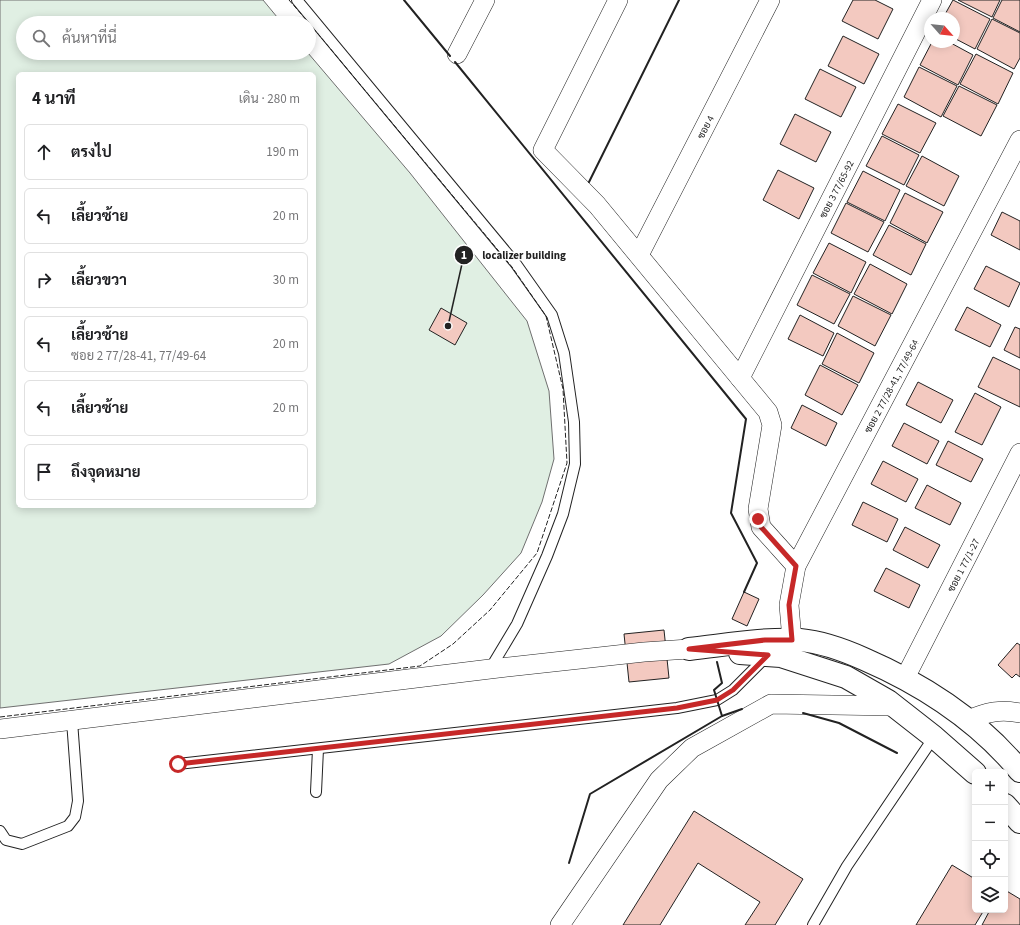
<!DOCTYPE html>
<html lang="th">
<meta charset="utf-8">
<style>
body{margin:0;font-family:"Source Sans 3",Sarabun,sans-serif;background:#f2f2f2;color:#202124}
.controls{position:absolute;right:12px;bottom:12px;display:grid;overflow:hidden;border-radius:6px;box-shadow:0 2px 10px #0003}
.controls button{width:36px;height:36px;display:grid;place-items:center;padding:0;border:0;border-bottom:1px solid #e0e0e0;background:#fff;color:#202124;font:20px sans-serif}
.compass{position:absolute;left:924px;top:12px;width:36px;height:36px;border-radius:50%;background:#fff;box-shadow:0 2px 10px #0003;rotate:117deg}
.stop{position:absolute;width:12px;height:12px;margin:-9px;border:3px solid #c62828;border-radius:50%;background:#fff}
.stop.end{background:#c62828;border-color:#fff;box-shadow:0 1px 4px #0008}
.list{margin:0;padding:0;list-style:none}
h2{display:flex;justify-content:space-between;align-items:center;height:52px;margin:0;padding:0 16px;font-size:17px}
h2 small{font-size:13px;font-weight:400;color:#757577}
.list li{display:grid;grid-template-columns:26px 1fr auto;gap:12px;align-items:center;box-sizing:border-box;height:56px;margin:0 8px 8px;padding:0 8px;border:1px solid #e0e0e0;border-radius:6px}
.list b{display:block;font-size:15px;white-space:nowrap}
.list p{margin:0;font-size:13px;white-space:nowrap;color:#757577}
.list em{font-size:13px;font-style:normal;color:#757577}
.icon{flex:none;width:22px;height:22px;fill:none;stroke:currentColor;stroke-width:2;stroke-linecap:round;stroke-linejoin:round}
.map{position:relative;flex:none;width:1020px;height:925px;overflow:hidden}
.search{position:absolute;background:#fff;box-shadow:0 2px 10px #0003;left:16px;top:16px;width:300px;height:44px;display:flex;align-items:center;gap:10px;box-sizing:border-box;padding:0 14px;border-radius:22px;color:#757577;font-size:15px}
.panel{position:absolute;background:#fff;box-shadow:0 2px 10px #0003;left:16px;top:72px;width:300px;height:436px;border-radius:6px}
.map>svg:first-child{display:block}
</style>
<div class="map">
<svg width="1020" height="925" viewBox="0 0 1020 925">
<rect width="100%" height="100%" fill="#fff"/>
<path fill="#e0efe3" stroke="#6f6f6f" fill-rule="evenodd" d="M0,0H263L282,23H23V53H308L410,173L527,321L549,391L554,459L542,502L521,553L483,595L441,636L389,664L0,708ZM18,74H314V506H18Z"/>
<g fill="#f3c9c0" stroke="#222">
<polygon points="853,0 875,0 893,9 878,39 842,21"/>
<polygon points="953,0 990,19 975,49 954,38 954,18 943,18"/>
<polygon points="958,0 1000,0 992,17"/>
<polygon points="1002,0 1020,0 1020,32 993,18"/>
<polygon points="992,19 1020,33 1020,58 1014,69 977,49"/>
<polygon points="843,36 879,54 864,84 828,66"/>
<polygon points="932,42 949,42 973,55 958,85 920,65"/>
<polygon points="976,54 1013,73 998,104 960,84"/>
<polygon points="919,67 957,86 941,117 904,97"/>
<polygon points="820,69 856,87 841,117 805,99"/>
<polygon points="959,86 997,105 981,136 943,116"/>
<polygon points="898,104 936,123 920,153 882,134"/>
<polygon points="795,114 831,132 816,162 780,144"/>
<polygon points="882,136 919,155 904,185 866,166"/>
<polygon points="922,156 959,176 944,206 906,186"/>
<polygon points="778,170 814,188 799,219 763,200"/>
<polygon points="863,171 900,190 885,221 847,202"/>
<polygon points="905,193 943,212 927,243 890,223"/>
<polygon points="846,203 884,222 868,252 831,233"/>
<polygon points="1002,212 1020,221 1020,250 991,235"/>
<polygon points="889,225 926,244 911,275 873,255"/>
<polygon points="829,243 866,262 851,293 813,273"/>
<polygon points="870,264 907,284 892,314 854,294"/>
<polygon points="986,266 1020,283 1009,307 974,289"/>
<polygon points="812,275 850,294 834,324 797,305"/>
<polygon points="853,296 891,315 875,346 838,326"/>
<polygon points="967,307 1001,325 990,347 955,330"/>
<polygon points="441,308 467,323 455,345 429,330"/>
<polygon points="800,315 834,333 823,356 788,339"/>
<polygon points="1015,327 1020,329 1020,358 1004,350"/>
<polygon points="837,333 874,353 859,383 822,364"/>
<polygon points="993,357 1020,370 1020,407 978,387"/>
<polygon points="820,365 858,385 842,415 805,395"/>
<polygon points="918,382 953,400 941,423 906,405"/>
<polygon points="975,393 1001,407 982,445 955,432"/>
<polygon points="802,405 837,423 826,446 791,428"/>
<polygon points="904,423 939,441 927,464 892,446"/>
<polygon points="948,441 983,459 971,482 936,465"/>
<polygon points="883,461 918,479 906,502 871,484"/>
<polygon points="927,485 961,503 950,525 915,508"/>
<polygon points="863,502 898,519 887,542 852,525"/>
<polygon points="905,527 940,545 928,568 893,550"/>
<polygon points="886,568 920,585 909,608 874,591"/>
<polygon points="744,592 759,599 747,626 732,619"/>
<polygon points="664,630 669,678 629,682 624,634"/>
<polygon points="1017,643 1020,645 1020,677 1016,674 1012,678 998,665"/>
<polygon points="694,811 803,879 775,925 745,925 760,902 698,863 660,925 623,925"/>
<polygon points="952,865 975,879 975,910 984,910 975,925 916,925"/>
<polygon points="1005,890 1020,899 1020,925 982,925 990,910 1005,910"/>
</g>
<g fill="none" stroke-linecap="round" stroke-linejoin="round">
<defs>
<g id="lane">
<polyline points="297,0 516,264 552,315 564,353 574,422 575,464 563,514 547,556 517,624 490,669"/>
<polyline points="178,764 677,708 717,700 733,690 766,657"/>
<polyline points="316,792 318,749"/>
<polyline points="0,831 6,840 22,844 68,826 75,817 78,801 72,721"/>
<polyline points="813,925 847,866 934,737"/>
</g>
<g id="street">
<polyline points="618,0 543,150 597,205 768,412 772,425 758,509 761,527 796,566"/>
<polyline points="457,54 485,0"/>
<polyline points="639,255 770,0"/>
<polyline points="740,378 932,0"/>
<polyline points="792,640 789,605 796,566 1020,140"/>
<polyline points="905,678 1020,453"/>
<path d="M969,720C986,712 1001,709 1020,713"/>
<polyline points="0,729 490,669 644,652 689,649"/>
<polyline points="560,925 659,780 692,748 771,704 894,706"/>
</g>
<g id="secondary">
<path d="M689,649C726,645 763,638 800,640C822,642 844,650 864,659C924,685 978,720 1020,771"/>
<polyline points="740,653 781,656 846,677 888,701 934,737 975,773"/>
<polyline points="1005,805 1020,822"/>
</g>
</defs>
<use href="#lane" stroke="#222" stroke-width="12"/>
<use href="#street" stroke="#222" stroke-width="20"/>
<use href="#secondary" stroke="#222" stroke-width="24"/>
<use href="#lane" stroke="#fff" stroke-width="10"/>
<use href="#street" stroke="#fff" stroke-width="19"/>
<use href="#secondary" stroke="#fff" stroke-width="22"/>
<g stroke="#222" stroke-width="1" stroke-dasharray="5 2" stroke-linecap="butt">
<polyline points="289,0 309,23"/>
<polyline points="0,717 420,666 453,644 490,610 537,553 567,463 563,389 546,316 512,267 309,23"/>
</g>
<g stroke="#222" stroke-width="2">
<polyline points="404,0 450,56"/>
<polyline points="455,62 746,419 731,513 757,563 744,592"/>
<polyline points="589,182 679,0"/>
<polyline points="803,713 839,723 897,753"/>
<polyline points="722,716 742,709"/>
<polyline points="569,863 590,794 722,716 714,690 722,683 717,662"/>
</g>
</g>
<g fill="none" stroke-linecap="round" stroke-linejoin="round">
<polyline stroke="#c62828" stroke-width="5" points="178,764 677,708 717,700 733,690 768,655 689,649 765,640 792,640 789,605 796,566 761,527 758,519"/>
</g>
<g text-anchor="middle" stroke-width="3" stroke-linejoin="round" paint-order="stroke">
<g font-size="10" fill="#222" stroke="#fff">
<text transform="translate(705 127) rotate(-63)" y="4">ซอย 4</text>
<text transform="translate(836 189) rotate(-63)" y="4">ซอย 3 77/65-92</text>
<text transform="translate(891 386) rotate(-62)" y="4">ซอย 2 77/28-41, 77/49-64</text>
<text transform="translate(963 565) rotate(-63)" y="4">ซอย 1 77/1-27</text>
</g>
</g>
<path fill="none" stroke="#222" stroke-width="1.5" d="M448 326L464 255"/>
<g fill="#222" stroke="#fff" stroke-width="1.5">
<circle cx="448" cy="326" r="4"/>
<circle cx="464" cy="255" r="10"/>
</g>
<g font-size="12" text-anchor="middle" font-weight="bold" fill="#fff">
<text x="464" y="259">1</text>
</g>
<g font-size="11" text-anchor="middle" font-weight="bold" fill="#222" stroke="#fff" stroke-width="3" stroke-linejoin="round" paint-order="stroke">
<text x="524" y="259">localizer building</text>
</g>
</svg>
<div class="controls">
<button>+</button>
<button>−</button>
<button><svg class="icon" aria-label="locate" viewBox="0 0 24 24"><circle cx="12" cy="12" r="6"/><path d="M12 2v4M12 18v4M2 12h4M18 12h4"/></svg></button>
<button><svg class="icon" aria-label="layers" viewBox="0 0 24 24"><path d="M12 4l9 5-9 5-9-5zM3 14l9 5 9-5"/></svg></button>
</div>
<svg class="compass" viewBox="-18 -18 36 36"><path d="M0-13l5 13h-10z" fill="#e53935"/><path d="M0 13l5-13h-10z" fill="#757577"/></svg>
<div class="stop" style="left:178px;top:764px"></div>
<div class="stop end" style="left:758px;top:519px"></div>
<div class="search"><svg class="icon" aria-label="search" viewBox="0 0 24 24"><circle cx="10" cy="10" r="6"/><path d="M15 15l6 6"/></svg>ค้นหาที่นี่</div>
<section class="panel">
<h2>4 นาที<small>เดิน · 280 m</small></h2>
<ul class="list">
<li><svg class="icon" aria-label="ahead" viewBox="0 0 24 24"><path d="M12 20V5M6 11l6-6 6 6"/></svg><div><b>ตรงไป</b></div><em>190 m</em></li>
<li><svg class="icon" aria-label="left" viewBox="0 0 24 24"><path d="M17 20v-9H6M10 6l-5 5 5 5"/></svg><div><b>เลี้ยวซ้าย</b></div><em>20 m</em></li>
<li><svg class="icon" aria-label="right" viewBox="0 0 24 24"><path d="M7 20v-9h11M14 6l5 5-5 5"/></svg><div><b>เลี้ยวขวา</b></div><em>30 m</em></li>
<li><svg class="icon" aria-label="left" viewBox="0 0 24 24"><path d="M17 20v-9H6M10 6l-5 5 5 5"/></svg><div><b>เลี้ยวซ้าย</b><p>ซอย 2 77/28-41, 77/49-64</p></div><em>20 m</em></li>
<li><svg class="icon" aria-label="left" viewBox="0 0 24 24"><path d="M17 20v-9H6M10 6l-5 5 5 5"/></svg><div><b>เลี้ยวซ้าย</b></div><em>20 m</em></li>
<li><svg class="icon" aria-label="arrive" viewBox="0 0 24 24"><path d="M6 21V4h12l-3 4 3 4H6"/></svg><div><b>ถึงจุดหมาย</b></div></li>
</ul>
</section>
</div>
